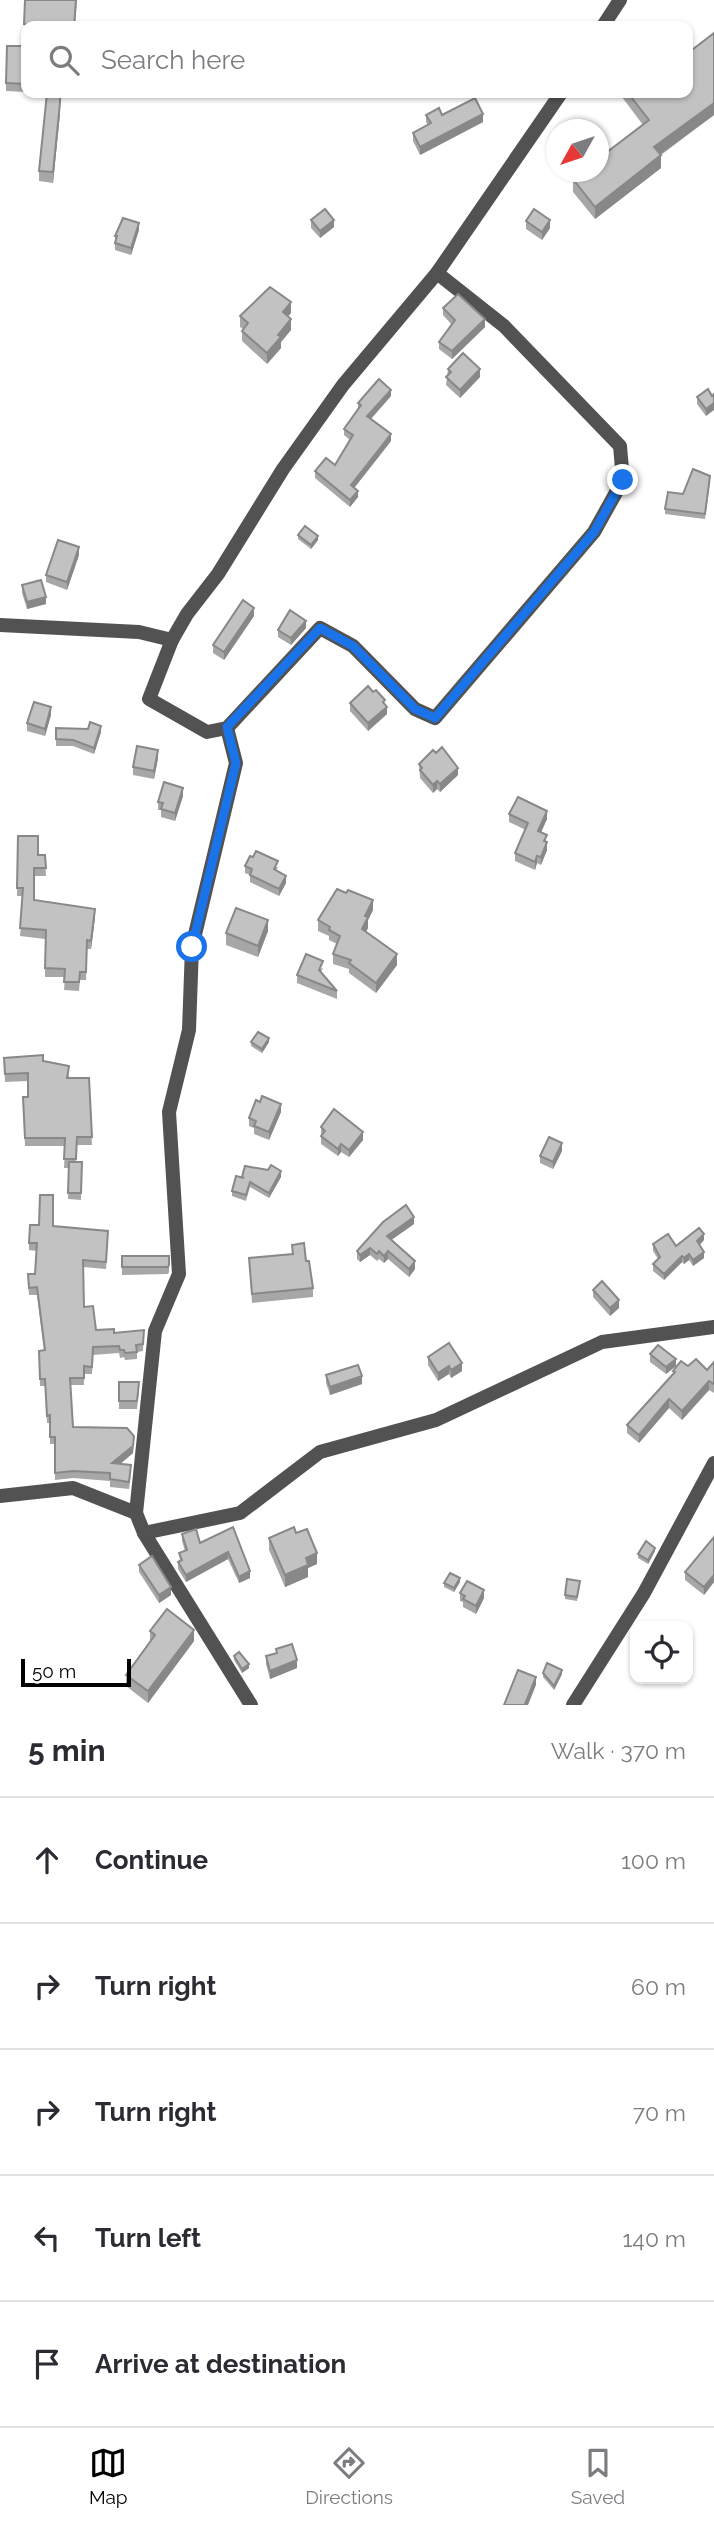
<!DOCTYPE html>
<meta charset="utf-8">
<style>
body{margin:0;font-family:Raleway,sans-serif;background:#f7f7f7;color:#2b2b33}
.controls{position:absolute;right:21px;bottom:21px;display:grid;overflow:hidden;border-radius:14px;box-shadow:0 2px 5px #0004}
.controls button{width:63px;height:63px;display:grid;place-items:center;padding:0;border:0;border-bottom:2px solid #e1e1e2;background:#fff;color:#2b2b33;font:35px sans-serif}
.compass{position:absolute;left:546px;top:119px;width:63px;height:63px;border-radius:50%;background:#fff;box-shadow:0 2px 5px #0004;rotate:230deg}
.scale{position:absolute;left:21px;bottom:18px;width:110px;box-sizing:border-box;padding-left:7px;border:4px solid #000;border-top:0;font-size:19px;line-height:24px;white-space:nowrap;color:#000;-webkit-text-stroke:5px #fff;paint-order:stroke}
.stop{position:absolute;width:21px;height:21px;margin:-16px;border:5px solid #1a73e8;border-radius:50%;background:#fff}
.stop.end{background:#1a73e8;border-color:#fff;box-shadow:0 2px 7px #0008}
.list{margin:0;padding:0;list-style:none}
h2{display:flex;justify-content:space-between;align-items:center;height:91px;margin:0;padding:0 28px;font-size:30px}
h2 small{font-size:23px;font-weight:400;color:#7c7c81}
.list li{display:grid;grid-template-columns:46px 1fr auto;gap:21px;align-items:center;box-sizing:border-box;height:126px;padding:0 28px;border-top:2px solid #e1e1e2}
.list b{display:block;font-size:26px;white-space:nowrap}
.list em{font-size:23px;font-style:normal;color:#7c7c81}
.icon{flex:none;width:38px;height:38px;fill:none;stroke:currentColor;stroke-width:2;stroke-linecap:round;stroke-linejoin:round}
.map{position:relative;flex:none;width:714px;height:1705px;overflow:hidden}
.search{position:absolute;background:#fff;box-shadow:0 2px 5px #0004;left:21px;right:21px;top:21px;height:77px;display:flex;align-items:center;gap:18px;box-sizing:border-box;padding:0 24px;border-radius:14px;color:#7c7c81;font-size:26px}
.sheet{height:721px;background:#fff}
nav{display:flex;justify-content:space-around;align-items:center;box-sizing:border-box;height:98px;border-top:2px solid #e1e1e2;background:#fff;font-size:19px;color:#7c7c81}
nav a{display:grid;justify-items:center;gap:4px}
nav .on{color:#000}
.map>svg:first-child{display:block}
</style>
<div class="map">
<svg width="714" height="1705" viewBox="0 0 714 1705">
<rect width="100%" height="100%" fill="#fff"/>
<g fill="none" stroke-linecap="round" stroke-linejoin="round">
<g stroke="#525252" stroke-width="14">
<polyline points="603,26 620,0"/>
<polyline points="0,625 139,632 172,640 187,614 218,574 283,469 343,385 437,273 561,93"/>
<polyline points="172,640 149,699 207,732 227,728 320,628 353,646 415,709 435,718 594,532 623,480 620,446 504,326 437,273"/>
<polyline points="0,1496 73,1488 136,1513 144,1533 251,1705"/>
<polyline points="136,1513 155,1331 179,1274 169,1112 189,1030 192,947 236,763 227,728"/>
<polyline points="144,1533 240,1513 320,1452 436,1420 602,1342 714,1327"/>
<polyline points="573,1705 644,1593 714,1463"/>
</g>
</g>
<g fill="#a7a7a7">
<polygon points="25,0 77,0 75,26 26,26 26,33 24,32"/>
<polygon points="714,33 714,115 661,155 661,168 595,219 573,192 573,179 643,125 619,93 688,93"/>
<polygon points="26,46 26,92 6,91 6,83"/>
<polygon points="60,113 53,183 39,181 39,171"/>
<polygon points="426,115 442,115 483,122 420,155 413,141 413,133 428,125 426,122"/>
<polygon points="311,220 334,227 320,238 311,228"/>
<polygon points="526,221 550,228 542,240 526,229"/>
<polygon points="139,230 131,255 115,250 115,236"/>
<polygon points="443,308 485,327 452,359 439,349 439,342 452,325 443,315"/>
<polygon points="291,313 288,316 291,330 281,342 281,348 267,364 242,341 242,331 243,329 240,327 240,316"/>
<polygon points="448,369 480,377 460,398 446,385"/>
<polygon points="391,396 371,419 391,441 354,488 358,497 350,507 315,478 315,471 335,465 350,440 344,435 344,429 358,409 358,403"/>
<polygon points="712,396 706,416 697,404 697,397"/>
<polygon points="710,482 705,519 665,514 665,509 683,494"/>
<polygon points="298,535 318,540 311,549 298,539"/>
<polygon points="79,555 67,590 46,582 46,575"/>
<polygon points="22,585 46,604 27,609 22,593"/>
<polygon points="254,616 224,660 213,653 213,645"/>
<polygon points="306,628 291,645 278,637 278,630"/>
<polygon points="350,703 385,704 387,714 368,731 350,711"/>
<polygon points="51,715 45,736 27,731 27,723"/>
<polygon points="56,728 101,732 94,754 73,746 56,746"/>
<polygon points="158,758 154,779 133,775 133,767"/>
<polygon points="419,764 458,775 440,792 437,789 433,793 420,778"/>
<polygon points="183,796 175,821 161,817 161,810 158,810 158,802"/>
<polygon points="509,814 547,819 541,832 547,842 547,850 541,865 537,863 535,870 515,861 515,853 526,830 509,822"/>
<polygon points="18,836 38,855 45,855 46,876 34,876 34,900 95,917 91,949 87,949 86,980 80,980 79,991 64,990 65,977 45,977 45,939 20,936 23,896 17,896"/>
<polygon points="245,866 278,867 276,871 286,883 279,896 250,882 250,875 245,873"/>
<polygon points="373,910 368,920 368,928 366,932 397,965 376,993 349,973 349,969 333,964 333,954 337,944 329,940 329,936 318,931 318,920"/>
<polygon points="268,931 258,957 226,945 226,933"/>
<polygon points="323,968 321,972 337,991 337,999 297,983 297,975"/>
<polygon points="251,1042 269,1042 262,1053 251,1046"/>
<polygon points="4,1058 43,1061 69,1075 69,1078 89,1078 92,1145 77,1145 76,1162 82,1162 81,1200 68,1199 69,1168 64,1168 65,1146 25,1146 23,1106 28,1097 28,1081 5,1082"/>
<polygon points="281,1112 269,1140 254,1134 254,1128 249,1126 249,1118"/>
<polygon points="321,1127 363,1140 349,1157 341,1152 338,1156 321,1144"/>
<polygon points="562,1151 553,1169 540,1163 540,1156"/>
<polygon points="268,1170 281,1177 269,1198 250,1187 246,1201 232,1196 232,1191 242,1178"/>
<polygon points="414,1224 391,1240 415,1269 409,1277 388,1259 384,1263 379,1259 377,1261 370,1255 360,1262 357,1259 357,1251"/>
<polygon points="53,1226 108,1239 106,1269 83,1267 84,1307 96,1330 114,1333 144,1330 143,1351 137,1352 137,1359 125,1360 124,1357 120,1358 119,1353 93,1355 92,1374 84,1374 84,1385 70,1385 73,1427 134,1443 133,1453 120,1464 131,1473 129,1489 110,1487 110,1481 73,1478 55,1480 55,1444 50,1444 50,1423 47,1423 45,1386 40,1386 39,1351 44,1351 37,1295 29,1295 28,1282 28,1274 35,1274 37,1251 29,1250 29,1243"/>
<polygon points="704,1240 699,1245 704,1258 693,1266 689,1260 684,1264 682,1262 664,1280 653,1271 653,1264 658,1259 653,1251 653,1244 676,1246"/>
<polygon points="292,1245 306,1261 313,1288 313,1297 252,1303 249,1258 292,1254"/>
<polygon points="122,1256 169,1256 169,1272 168,1274 122,1275"/>
<polygon points="593,1290 619,1308 610,1316 593,1297"/>
<polygon points="650,1354 676,1366 666,1374 650,1362"/>
<polygon points="428,1357 462,1371 451,1378 449,1374 438,1381 428,1365"/>
<polygon points="714,1362 714,1393 709,1390 682,1420 669,1408 639,1443 627,1433 627,1425 673,1374 673,1371 688,1366 707,1370"/>
<polygon points="326,1375 362,1384 330,1395 326,1383"/>
<polygon points="119,1382 139,1390 137,1409 119,1409"/>
<polygon points="233,1527 250,1578 239,1583 228,1559 186,1582 178,1569 178,1562 180,1561 179,1553 185,1551 182,1541 182,1534 200,1543"/>
<polygon points="296,1533 317,1564 308,1568 308,1577 285,1587 269,1550 269,1538"/>
<polygon points="714,1537 714,1582 704,1595 685,1580 685,1572"/>
<polygon points="655,1551 648,1564 638,1558 638,1554"/>
<polygon points="139,1565 171,1595 159,1603 139,1572"/>
<polygon points="460,1582 454,1592 444,1587 444,1583"/>
<polygon points="580,1585 577,1601 565,1599 565,1595"/>
<polygon points="460,1593 484,1598 476,1614 463,1607 463,1602 460,1601"/>
<polygon points="150,1631 194,1641 148,1703 126,1686 126,1675 150,1642"/>
<polygon points="276,1649 297,1668 270,1679 266,1664 266,1656 276,1653"/>
<polygon points="234,1656 249,1668 242,1673 234,1660"/>
<polygon points="543,1673 562,1674 554,1690 543,1677"/>
</g>
<g fill="#888">
<polygon points="60,103 60,113 53,183 53,172"/>
<polygon points="714,103 714,115 654,159 654,147"/>
<polygon points="483,114 483,122 420,155 420,147"/>
<polygon points="661,155 661,168 595,219 595,207"/>
<polygon points="334,220 334,227 320,238 320,231"/>
<polygon points="550,220 550,228 542,240 542,232"/>
<polygon points="139,223 139,230 131,255 131,248"/>
<polygon points="291,302 291,313 283,322 283,312"/>
<polygon points="291,319 291,330 281,342 281,348 267,364 267,353 278,335"/>
<polygon points="485,319 485,327 452,359 452,351"/>
<polygon points="480,369 480,377 460,398 460,390"/>
<polygon points="391,390 391,396 367,423 367,416"/>
<polygon points="714,403 714,410 706,416 706,409"/>
<polygon points="391,434 391,441 351,492 351,485"/>
<polygon points="358,491 358,497 350,507 350,500"/>
<polygon points="318,536 318,540 311,549 311,545"/>
<polygon points="79,547 79,555 67,590 67,582"/>
<polygon points="46,597 46,604 27,609 27,602"/>
<polygon points="254,608 254,616 224,660 224,652"/>
<polygon points="306,621 306,628 291,645 291,638"/>
<polygon points="51,707 51,715 45,736 45,729"/>
<polygon points="387,707 387,714 368,731 368,723"/>
<polygon points="101,726 101,732 94,754 94,748"/>
<polygon points="158,750 158,758 154,779 154,771"/>
<polygon points="458,768 458,775 440,792 440,784"/>
<polygon points="437,781 437,789 433,793 433,785"/>
<polygon points="183,788 183,796 175,821 175,813"/>
<polygon points="547,811 547,819 538,839 538,831"/>
<polygon points="547,842 547,850 541,865 541,857"/>
<polygon points="537,856 537,863 535,870 535,862"/>
<polygon points="286,876 286,883 279,896 279,889"/>
<polygon points="373,900 373,910 368,920 368,928 362,939 362,929 365,916"/>
<polygon points="95,909 95,917 91,949 91,941"/>
<polygon points="268,920 268,931 258,957 258,946"/>
<polygon points="397,954 397,965 376,993 376,983"/>
<polygon points="269,1038 269,1042 262,1053 262,1049"/>
<polygon points="281,1104 281,1112 269,1140 269,1132"/>
<polygon points="363,1132 363,1140 349,1157 349,1150"/>
<polygon points="562,1143 562,1151 553,1169 553,1162"/>
<polygon points="341,1144 341,1152 338,1156 338,1149"/>
<polygon points="281,1171 281,1177 269,1198 269,1193"/>
<polygon points="414,1217 414,1224 387,1243 387,1236"/>
<polygon points="704,1234 704,1240 697,1248 697,1241"/>
<polygon points="370,1248 370,1255 360,1262 360,1255"/>
<polygon points="388,1251 388,1259 384,1263 384,1256"/>
<polygon points="704,1252 704,1258 693,1266 693,1260"/>
<polygon points="689,1254 689,1260 684,1264 684,1258"/>
<polygon points="682,1256 682,1262 664,1280 664,1274"/>
<polygon points="415,1261 415,1269 409,1277 409,1269"/>
<polygon points="619,1300 619,1308 610,1316 610,1308"/>
<polygon points="676,1359 676,1366 666,1374 666,1367"/>
<polygon points="462,1363 462,1371 451,1378 451,1370"/>
<polygon points="449,1366 449,1374 438,1381 438,1373"/>
<polygon points="362,1376 362,1384 330,1395 330,1387"/>
<polygon points="709,1381 709,1390 682,1420 682,1411"/>
<polygon points="669,1399 669,1408 639,1443 639,1435"/>
<polygon points="134,1436 133,1453 112,1471 112,1463"/>
<polygon points="655,1548 655,1551 648,1564 648,1560"/>
<polygon points="228,1552 228,1559 186,1582 186,1575"/>
<polygon points="317,1553 317,1564 308,1568 308,1577 285,1587 285,1575 306,1558"/>
<polygon points="250,1571 250,1578 239,1583 239,1577"/>
<polygon points="714,1575 714,1582 704,1595 704,1587"/>
<polygon points="460,1578 460,1582 454,1592 454,1588"/>
<polygon points="171,1587 171,1595 159,1603 159,1595"/>
<polygon points="484,1590 484,1598 476,1614 476,1606"/>
<polygon points="194,1630 194,1641 148,1703 148,1691"/>
<polygon points="297,1660 297,1668 270,1679 270,1671"/>
<polygon points="249,1664 249,1668 242,1673 242,1669"/>
<polygon points="562,1670 562,1674 554,1690 554,1686"/>
<polygon points="536,1677 536,1685 528,1705 525,1705"/>
</g>
<g fill="#c2c2c2" stroke="#888" stroke-width="2">
<polygon points="25,0 76,0 74,26 24,24"/>
<polygon points="714,33 714,103 654,147 661,155 595,207 573,179 583,172 598,172 598,159 649,120 628,93 688,93 688,53"/>
<polygon points="7,46 26,46 26,84 6,83"/>
<polygon points="47,93 60,93 60,103 53,172 39,171"/>
<polygon points="475,98 483,114 420,147 413,133 431,123 426,115 439,108 442,115"/>
<polygon points="325,209 334,220 320,231 311,220"/>
<polygon points="534,209 550,220 542,232 526,221"/>
<polygon points="123,218 139,223 131,248 115,243 117,236 115,236"/>
<polygon points="270,287 291,302 283,312 291,319 278,335 281,337 267,353 242,331 248,323 240,316"/>
<polygon points="458,294 485,319 452,351 439,342 455,320 443,308"/>
<polygon points="463,353 480,369 460,390 446,377 451,372 448,369"/>
<polygon points="379,379 391,390 367,416 391,434 351,485 358,491 350,500 315,471 326,458 335,465 353,435 344,429 361,405 358,403"/>
<polygon points="708,389 712,396 714,394 714,403 706,409 697,397"/>
<polygon points="693,469 710,476 705,514 665,509 668,492 683,494"/>
<polygon points="305,526 318,536 311,545 298,535"/>
<polygon points="58,540 79,547 67,582 46,575"/>
<polygon points="41,580 46,597 27,602 22,585"/>
<polygon points="243,600 254,608 224,652 213,645"/>
<polygon points="290,610 306,621 291,638 278,630"/>
<polygon points="368,686 373,692 376,690 385,700 383,702 387,707 368,723 350,703"/>
<polygon points="34,702 51,707 45,729 27,723"/>
<polygon points="90,722 101,726 94,748 73,740 56,739 56,728 88,729"/>
<polygon points="137,746 158,750 154,771 133,767"/>
<polygon points="442,747 458,768 440,784 437,781 433,785 420,770 422,768 419,764 433,750 436,753"/>
<polygon points="164,782 183,788 175,813 161,809 163,803 158,802"/>
<polygon points="518,797 547,811 538,831 547,835 544,841 547,842 541,857 537,856 535,862 515,853 528,823 509,814"/>
<polygon points="18,836 38,836 38,855 45,855 46,868 34,868 34,900 95,909 91,941 87,940 86,972 80,972 79,982 64,982 65,969 45,968 46,930 20,928 23,888 17,888"/>
<polygon points="256,851 278,861 274,869 286,876 279,889 250,875 252,869 245,866 250,856 253,857"/>
<polygon points="337,889 346,893 348,890 373,900 365,916 368,917 362,929 397,954 376,983 349,963 351,960 333,954 340,936 329,930 330,927 318,920"/>
<polygon points="236,908 268,920 258,946 226,933"/>
<polygon points="306,954 323,961 319,970 337,991 297,975"/>
<polygon points="258,1032 269,1038 262,1049 251,1042"/>
<polygon points="43,1055 43,1061 69,1066 67,1078 89,1078 92,1137 77,1137 76,1159 64,1159 65,1138 25,1138 23,1097 28,1097 28,1073 5,1074 4,1058"/>
<polygon points="262,1096 281,1104 269,1132 254,1126 256,1121 249,1118 256,1100 260,1102"/>
<polygon points="334,1109 363,1132 349,1150 341,1144 338,1149 321,1136 325,1131 321,1127"/>
<polygon points="549,1137 562,1143 553,1162 540,1156"/>
<polygon points="69,1162 82,1162 81,1193 68,1193"/>
<polygon points="271,1165 281,1171 269,1193 250,1182 246,1195 232,1191 236,1176 244,1178 242,1177 245,1166 268,1170"/>
<polygon points="40,1195 53,1195 53,1226 108,1231 106,1262 83,1260 84,1307 93,1306 96,1330 114,1329 114,1333 144,1330 143,1344 136,1345 137,1352 125,1353 124,1350 120,1350 119,1346 93,1347 92,1367 84,1366 84,1378 70,1378 73,1427 127,1428 134,1436 133,1446 112,1463 131,1465 129,1482 110,1479 110,1473 73,1471 55,1473 55,1437 50,1437 50,1415 47,1416 45,1379 40,1379 39,1351 45,1350 37,1287 29,1288 28,1274 35,1274 37,1243 29,1243 30,1225 39,1225"/>
<polygon points="406,1205 414,1217 387,1236 415,1261 409,1269 388,1251 384,1256 379,1251 377,1254 370,1248 360,1255 357,1251 383,1222"/>
<polygon points="699,1228 704,1234 697,1241 704,1252 693,1260 689,1254 684,1258 682,1256 664,1274 653,1264 660,1257 653,1244 668,1234 676,1246"/>
<polygon points="304,1243 306,1261 309,1261 313,1288 252,1294 249,1258 293,1254 292,1245"/>
<polygon points="122,1256 169,1256 169,1265 168,1267 122,1267"/>
<polygon points="602,1281 619,1300 610,1308 593,1290"/>
<polygon points="449,1343 462,1363 451,1370 449,1366 438,1373 428,1357"/>
<polygon points="658,1345 676,1359 666,1367 650,1354"/>
<polygon points="696,1359 707,1370 714,1362 714,1384 709,1381 682,1411 669,1399 639,1435 627,1425 675,1372 673,1371 681,1361 688,1366"/>
<polygon points="358,1365 362,1376 330,1387 326,1375"/>
<polygon points="119,1382 139,1382 137,1401 119,1401"/>
<polygon points="233,1527 250,1571 239,1577 228,1552 186,1575 178,1562 182,1560 179,1553 187,1550 182,1534 196,1529 200,1543"/>
<polygon points="294,1527 296,1533 307,1529 317,1553 306,1558 308,1565 285,1575 269,1538"/>
<polygon points="714,1537 714,1575 704,1587 685,1572"/>
<polygon points="646,1541 655,1548 648,1560 638,1554"/>
<polygon points="152,1556 171,1587 159,1595 139,1565"/>
<polygon points="450,1573 460,1578 454,1588 444,1583"/>
<polygon points="567,1579 580,1581 577,1597 565,1595"/>
<polygon points="467,1581 484,1590 476,1606 463,1599 465,1596 460,1593"/>
<polygon points="167,1609 194,1630 148,1691 126,1675 155,1635 150,1631"/>
<polygon points="292,1644 297,1660 270,1671 266,1656 277,1653 276,1649"/>
<polygon points="239,1652 249,1664 242,1669 234,1656"/>
<polygon points="547,1663 562,1670 554,1686 543,1673"/>
<polygon points="518,1670 536,1677 525,1704 526,1705 504,1705"/>
</g>
<g fill="none" stroke-linecap="round" stroke-linejoin="round">
<polyline stroke="#1a73e8" stroke-width="9" points="192,947 236,763 227,727 320,628 353,646 415,709 435,718 594,532 623,480"/>
</g>
</svg>
<div class="controls">
<button><svg class="icon" aria-label="locate" viewBox="0 0 24 24"><circle cx="12" cy="12" r="6"/><path d="M12 2v4M12 18v4M2 12h4M18 12h4"/></svg></button>
</div>
<svg class="compass" viewBox="-18 -18 36 36"><path d="M0-13l5 13h-10z" fill="#e53935"/><path d="M0 13l5-13h-10z" fill="#7c7c81"/></svg>
<div class="scale">50 m</div>
<div class="stop" style="left:192px;top:947px"></div>
<div class="stop end" style="left:623px;top:480px"></div>
<div class="search"><svg class="icon" aria-label="search" viewBox="0 0 24 24"><circle cx="10" cy="10" r="6"/><path d="M15 15l6 6"/></svg>Search here</div>
</div>
<section class="sheet">
<h2>5 min<small>Walk · 370 m</small></h2>
<ul class="list">
<li><svg class="icon" aria-label="ahead" viewBox="0 0 24 24"><path d="M12 20V5M6 11l6-6 6 6"/></svg><div><b>Continue</b></div><em>100 m</em></li>
<li><svg class="icon" aria-label="right" viewBox="0 0 24 24"><path d="M7 20v-9h11M14 6l5 5-5 5"/></svg><div><b>Turn right</b></div><em>60 m</em></li>
<li><svg class="icon" aria-label="right" viewBox="0 0 24 24"><path d="M7 20v-9h11M14 6l5 5-5 5"/></svg><div><b>Turn right</b></div><em>70 m</em></li>
<li><svg class="icon" aria-label="left" viewBox="0 0 24 24"><path d="M17 20v-9H6M10 6l-5 5 5 5"/></svg><div><b>Turn left</b></div><em>140 m</em></li>
<li><svg class="icon" aria-label="arrive" viewBox="0 0 24 24"><path d="M6 21V4h12l-3 4 3 4H6"/></svg><div><b>Arrive at destination</b></div></li>
</ul>
</section>
<nav>
<a class="on"><svg class="icon" aria-label="map" viewBox="0 0 24 24"><path d="M3 6l6-2 6 2 6-2v14l-6 2-6-2-6 2zM9 4v14M15 6v14"/></svg>Map</a>
<a><svg class="icon" aria-label="directions" viewBox="0 0 24 24"><path d="M12 3l9 9-9 9-9-9zM9 14v-3h6M13 9l2 2-2 2"/></svg>Directions</a>
<a><svg class="icon" aria-label="saved" viewBox="0 0 24 24"><path d="M7 4h10v16l-5-4-5 4z"/></svg>Saved</a>
</nav>
